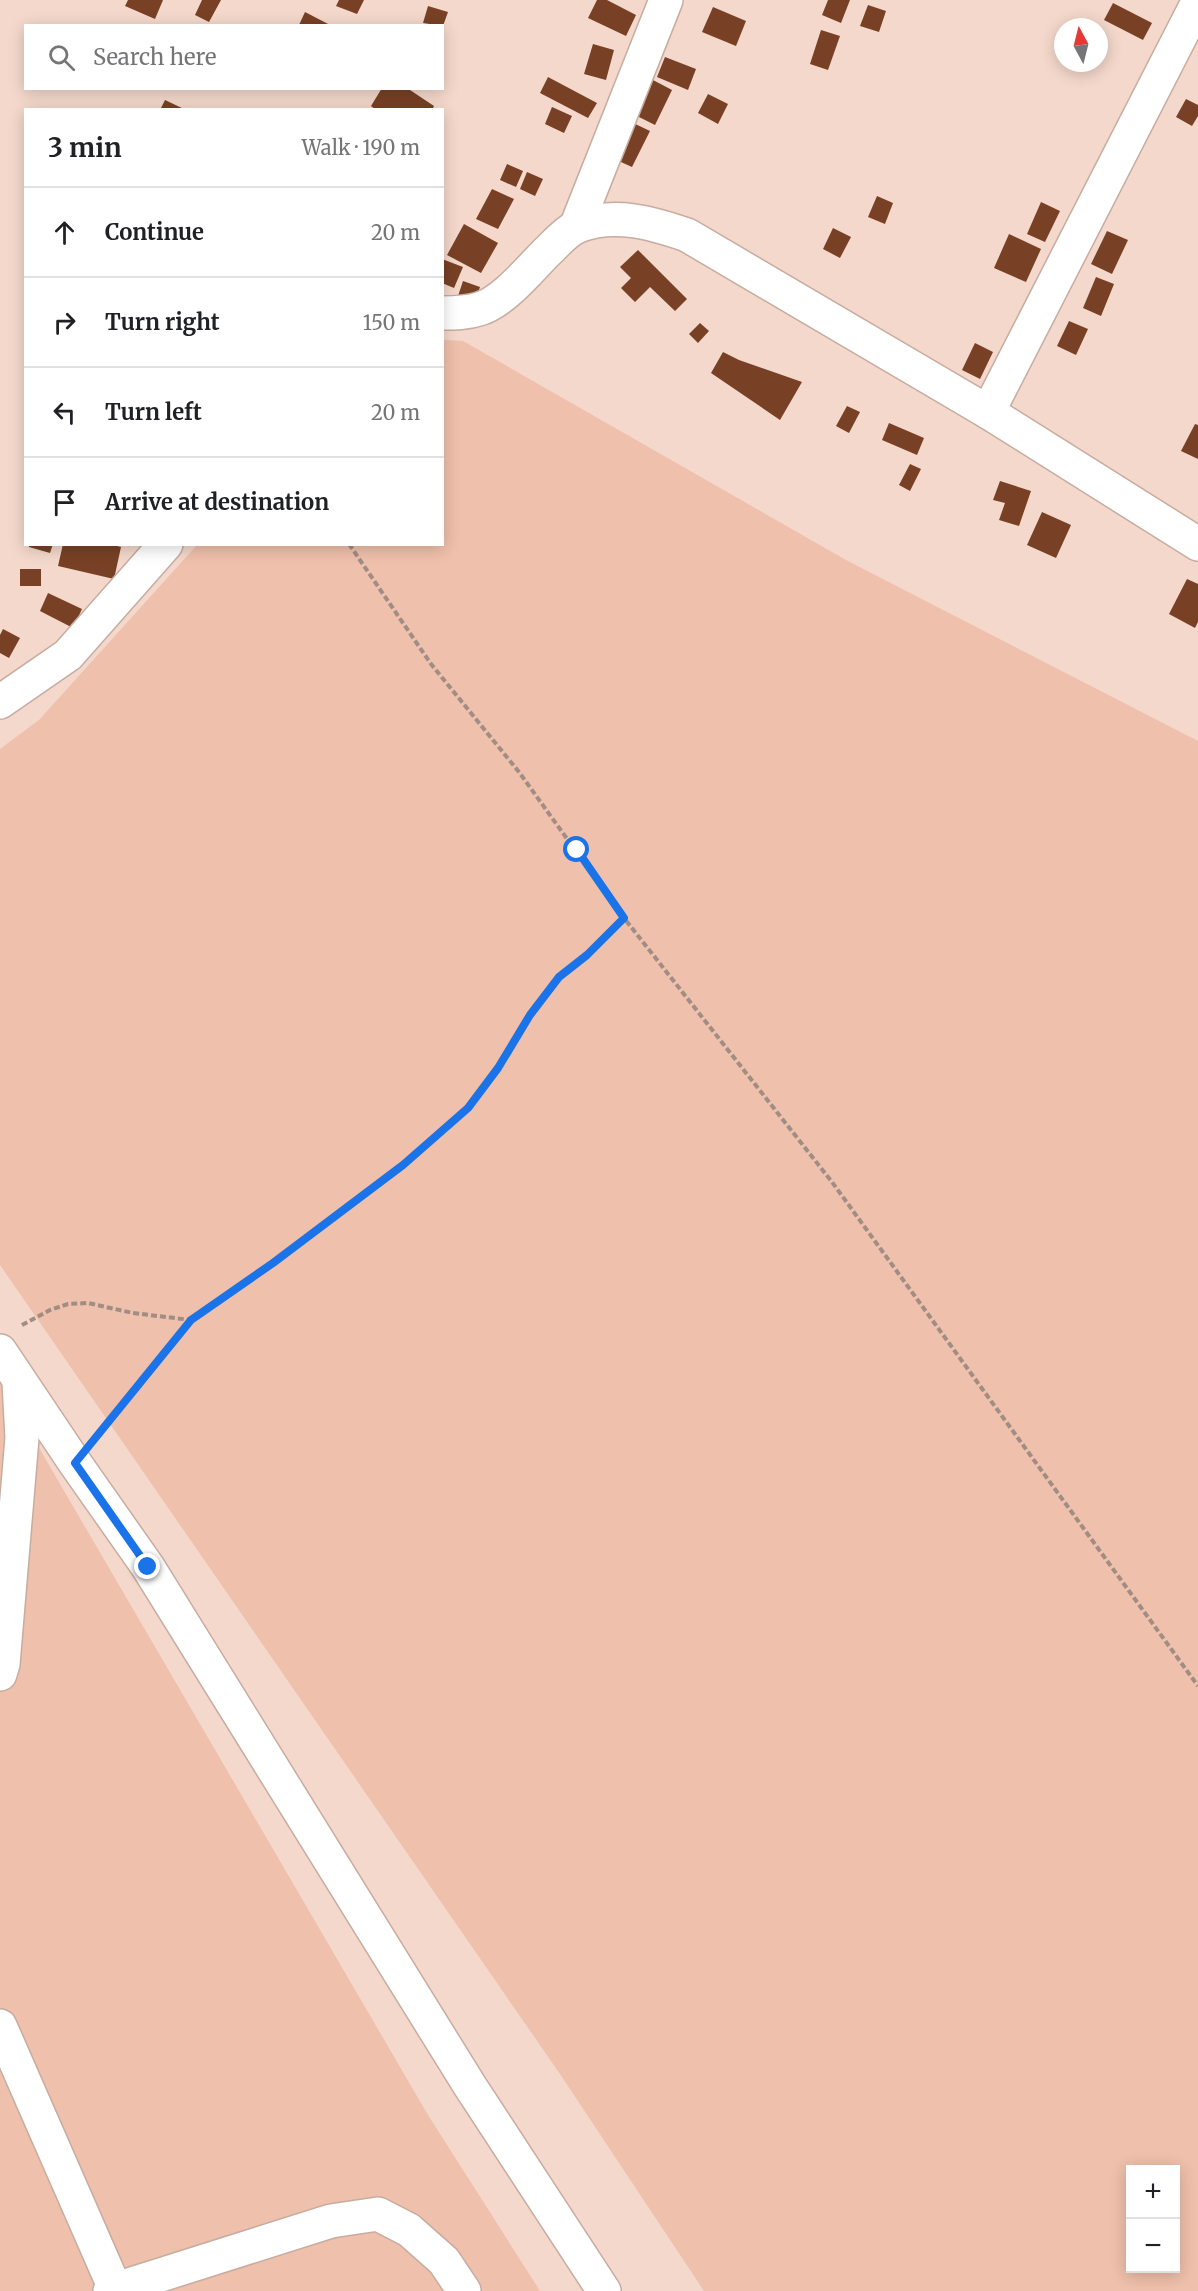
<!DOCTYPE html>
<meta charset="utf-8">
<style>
body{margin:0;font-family:Merriweather,serif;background:#f6f6f6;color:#202124}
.controls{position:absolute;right:18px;bottom:18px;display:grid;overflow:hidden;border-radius:0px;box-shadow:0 3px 15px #0003}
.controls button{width:54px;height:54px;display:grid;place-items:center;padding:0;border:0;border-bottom:2px solid #e0e0e0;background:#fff;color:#202124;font:30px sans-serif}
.compass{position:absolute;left:1054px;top:18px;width:54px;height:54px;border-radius:50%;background:#fff;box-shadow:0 3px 15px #0003;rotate:353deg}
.stop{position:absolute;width:18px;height:18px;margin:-14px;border:4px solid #1a73e8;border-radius:50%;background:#fff}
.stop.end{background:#1a73e8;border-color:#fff;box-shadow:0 2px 6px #0008}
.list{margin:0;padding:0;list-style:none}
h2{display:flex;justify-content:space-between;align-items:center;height:78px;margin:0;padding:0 24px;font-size:26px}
h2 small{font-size:20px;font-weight:400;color:#757577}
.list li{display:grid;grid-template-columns:39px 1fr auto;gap:18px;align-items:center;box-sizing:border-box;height:90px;padding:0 24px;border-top:2px solid #e0e0e0}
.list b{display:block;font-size:22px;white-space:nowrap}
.list em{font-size:20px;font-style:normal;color:#757577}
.icon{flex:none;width:33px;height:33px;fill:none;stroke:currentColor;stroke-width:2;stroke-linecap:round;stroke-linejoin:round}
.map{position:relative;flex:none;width:1198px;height:2291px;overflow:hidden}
.search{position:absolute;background:#fff;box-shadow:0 3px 15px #0003;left:24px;top:24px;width:420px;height:66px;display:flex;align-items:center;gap:15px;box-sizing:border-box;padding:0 21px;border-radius:0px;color:#757577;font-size:22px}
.panel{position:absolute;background:#fff;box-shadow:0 3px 15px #0003;left:24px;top:108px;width:420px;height:438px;border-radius:0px}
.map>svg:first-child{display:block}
</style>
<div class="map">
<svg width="1198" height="2291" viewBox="0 0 1198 2291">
<rect width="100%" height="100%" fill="#f4d8cb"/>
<g fill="#efc0ab" fill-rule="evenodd">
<path d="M443,340L463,341L846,560L1198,741V2291H704L560,2074L0,1265V749L39,720L197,545L442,544ZM1130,2170H1176V2268H1130Z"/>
<polygon points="0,1381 428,2115 540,2291 0,2291"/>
</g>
<g fill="#784125">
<polygon points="128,0 163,0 155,19 125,6"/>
<polygon points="202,0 221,0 209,22 195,15"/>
<polygon points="339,0 364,0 357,14 336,6"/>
<polygon points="597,0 607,0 636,15 626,36 588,18"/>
<polygon points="828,0 850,0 841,23 822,15"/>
<polygon points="1113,3 1152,23 1143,40 1104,20"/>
<polygon points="868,5 886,11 879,32 860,26"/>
<polygon points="428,6 448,12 443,26 423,23"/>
<polygon points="713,7 746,21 736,46 702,32"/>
<polygon points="305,12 332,26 299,25"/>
<polygon points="821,30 840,36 828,70 810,64"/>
<polygon points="593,44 614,50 606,80 584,74"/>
<polygon points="665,57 696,69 688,90 657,77"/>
<polygon points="548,77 597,103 588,118 540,93"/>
<polygon points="653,80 672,90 655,125 635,115"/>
<polygon points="382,88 407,88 434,106 432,110 376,110 371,106"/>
<polygon points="708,94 728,104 718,124 698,113"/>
<polygon points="1186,99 1198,105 1198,116 1192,126 1176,117"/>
<polygon points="165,100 186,110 160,110"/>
<polygon points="552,107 572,116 564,133 545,124"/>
<polygon points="629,121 650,131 632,167 612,158"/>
<polygon points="507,164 523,171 516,187 500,180"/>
<polygon points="527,172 543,179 535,196 520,189"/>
<polygon points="492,189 514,199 498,229 476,219"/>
<polygon points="877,196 893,203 885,224 868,217"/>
<polygon points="1041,202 1060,211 1045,242 1027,234"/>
<polygon points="464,224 498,243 481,273 447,255"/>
<polygon points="833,228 851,237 840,258 823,249"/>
<polygon points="1107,231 1128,240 1112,274 1091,264"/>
<polygon points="1009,234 1041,249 1026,282 994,268"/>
<polygon points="638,250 687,299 675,311 650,287 635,302 621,288 631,278 620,267"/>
<polygon points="442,259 463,267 454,288 442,283"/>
<polygon points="1096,277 1114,284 1101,316 1083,308"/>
<polygon points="463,281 480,287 475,302 458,296"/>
<polygon points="1069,321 1088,329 1076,355 1057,346"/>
<polygon points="700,323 709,331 698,343 689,334"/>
<polygon points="975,343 993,352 980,379 962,370"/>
<polygon points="723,352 739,360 802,382 780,420 711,373"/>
<polygon points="847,406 860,412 849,433 836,426"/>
<polygon points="889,423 924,438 917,455 882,440"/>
<polygon points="1195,424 1198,425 1198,459 1181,451"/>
<polygon points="910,464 921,469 910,491 899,485"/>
<polygon points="1000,481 1031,491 1019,526 999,520 1005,503 993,500"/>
<polygon points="1042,512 1071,525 1056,558 1027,545"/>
<polygon points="29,544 53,544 50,553 29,547"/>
<polygon points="63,544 110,544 121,547 114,579 58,566"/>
<rect x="20" y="569" width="21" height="17"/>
<polygon points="1187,579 1198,584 1198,622 1195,628 1169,614"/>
<polygon points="48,593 82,609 73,628 40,611"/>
<polygon points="3,629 20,638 9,658 0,653 0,635"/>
</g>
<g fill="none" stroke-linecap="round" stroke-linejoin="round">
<defs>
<g id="minor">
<polyline points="576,227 666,0"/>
<path d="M442,313C455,313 467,313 479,309C504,302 531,267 550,249C557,242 568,230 578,226C615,212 652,223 687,235L988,412L1198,544"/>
<polyline points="988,412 1198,2"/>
<polyline points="0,702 68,655 166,544"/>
<polyline points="0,1351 75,1463 148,1567 470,2086 604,2291"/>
<polyline points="0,1674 3,1664 22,1438 19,1382"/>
<polyline points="0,2026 116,2291"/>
<polyline points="110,2291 331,2221 378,2214 409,2230 444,2261 464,2291"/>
</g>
</defs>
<use href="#minor" stroke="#c7aca0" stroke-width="36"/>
<g stroke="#a18d83" stroke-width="4" stroke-dasharray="6 3" stroke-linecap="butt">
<polyline points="349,544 431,664 519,772 624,918 832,1182 1198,1686"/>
<polyline points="22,1325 50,1310 68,1304 88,1303 133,1313 191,1320 273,1263 403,1165 468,1108 498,1068 530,1015 559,977 587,955 624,918"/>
<polyline points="98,1435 191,1320"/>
</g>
<use href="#minor" stroke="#fff" stroke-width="33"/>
</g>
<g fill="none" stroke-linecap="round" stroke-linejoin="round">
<polyline stroke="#1a73e8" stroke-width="8" points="148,1567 75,1463 191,1320 273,1263 403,1165 468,1108 498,1068 530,1015 559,977 587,955 624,918 577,850"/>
</g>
</svg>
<div class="controls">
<button>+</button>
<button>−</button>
</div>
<svg class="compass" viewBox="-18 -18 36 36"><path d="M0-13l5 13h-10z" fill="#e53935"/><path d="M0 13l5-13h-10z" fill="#757577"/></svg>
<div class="stop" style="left:577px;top:850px"></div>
<div class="stop end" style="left:148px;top:1567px"></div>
<div class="search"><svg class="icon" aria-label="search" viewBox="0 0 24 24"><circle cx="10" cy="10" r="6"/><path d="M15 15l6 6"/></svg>Search here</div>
<section class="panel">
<h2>3 min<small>Walk · 190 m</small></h2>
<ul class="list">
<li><svg class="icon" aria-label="ahead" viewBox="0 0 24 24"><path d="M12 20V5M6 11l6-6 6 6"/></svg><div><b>Continue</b></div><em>20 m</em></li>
<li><svg class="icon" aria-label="right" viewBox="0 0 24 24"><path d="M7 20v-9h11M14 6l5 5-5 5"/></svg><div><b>Turn right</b></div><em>150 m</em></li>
<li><svg class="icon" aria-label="left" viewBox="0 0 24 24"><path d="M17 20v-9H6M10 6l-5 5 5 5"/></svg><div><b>Turn left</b></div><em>20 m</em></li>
<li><svg class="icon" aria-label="arrive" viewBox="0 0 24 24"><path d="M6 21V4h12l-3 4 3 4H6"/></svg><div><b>Arrive at destination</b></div></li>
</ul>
</section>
</div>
